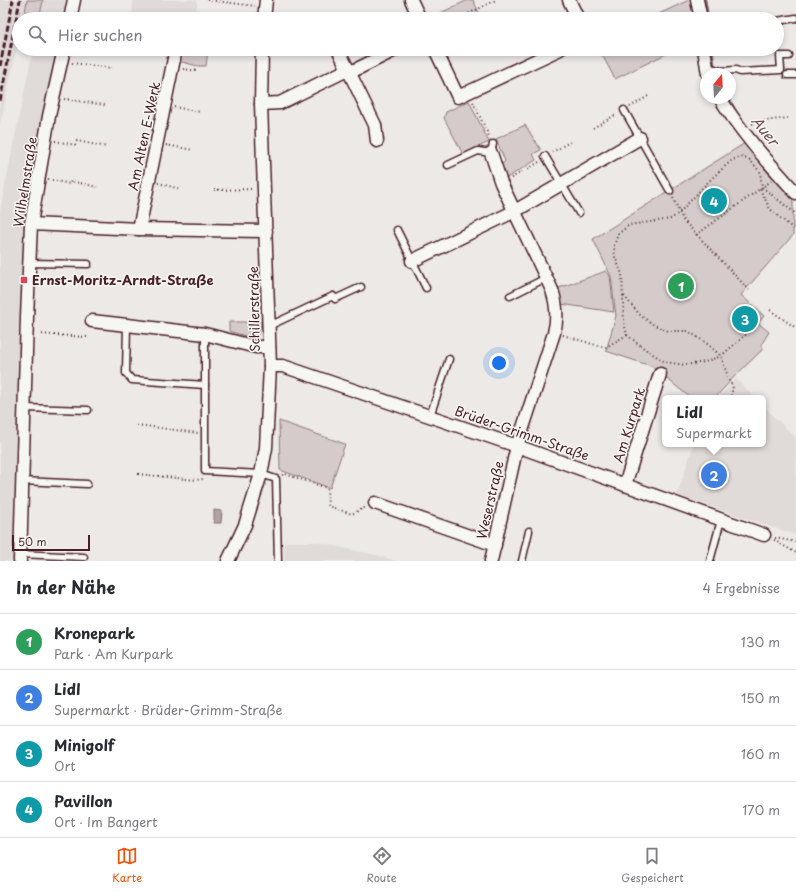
<!DOCTYPE html>
<html lang="de">
<meta charset="utf-8">
<style>
body{margin:0;font-family:"Playpen Sans",sans-serif;background:#f7f7f7;color:#2b2b33}
.compass{position:absolute;left:700px;top:68px;width:36px;height:36px;border-radius:50%;background:#fff;box-shadow:0 2px 6px #0003;rotate:18deg}
.scale{position:absolute;left:12px;bottom:10px;width:78px;box-sizing:border-box;padding-left:4px;border:2px solid #4a1f2b;border-top:0;font-size:11px;line-height:14px;white-space:nowrap;color:#4a1f2b;-webkit-text-stroke:3px #f6f6f2;paint-order:stroke}
.you{position:absolute;left:499px;top:363px;width:14px;height:14px;margin:-10px;border:3px solid #fff;border-radius:50%;background:#1a73e8;box-shadow:0 0 0 6px #1a73e833}
.badge{display:grid;place-items:center;width:26px;height:26px;border-radius:50%;background:#ea580c;color:#fff;font-size:13px;font-weight:700}
.pin{position:absolute;translate:-50% -50%;border:2px solid #fff;box-shadow:0 1px 4px #0006}
.popup{position:absolute;left:662px;top:395px;width:104px;height:52px;box-sizing:border-box;display:grid;place-content:center;border-radius:6px;background:#fff;filter:drop-shadow(0 1px 3px #0005);font-size:13px;white-space:nowrap;color:#7c7c81}
.popup b{font-size:15px;color:#2b2b33}
.popup::after{content:'';position:absolute;left:50%;top:100%;margin-left:-8px;border:8px solid transparent;border-top-color:#fff}
.list{margin:0;padding:0;list-style:none}
h2{display:flex;justify-content:space-between;align-items:center;height:52px;margin:0;padding:0 16px;font-size:17px}
h2 small{font-size:13px;font-weight:400;color:#7c7c81}
.list li{display:grid;grid-template-columns:26px 1fr auto;gap:12px;align-items:center;box-sizing:border-box;height:56px;padding:0 16px;border-top:1px solid #e1e1e2}
.list b{display:block;font-size:15px;white-space:nowrap}
.list p{margin:0;font-size:13px;white-space:nowrap;color:#7c7c81}
.list em{font-size:13px;font-style:normal;color:#7c7c81}
.icon{flex:none;width:22px;height:22px;fill:none;stroke:currentColor;stroke-width:2;stroke-linecap:round;stroke-linejoin:round}
.map{position:relative;flex:none;width:796px;height:561px;overflow:hidden}
.search{position:absolute;background:#fff;box-shadow:0 2px 6px #0003;left:12px;right:12px;top:12px;height:44px;display:flex;align-items:center;gap:10px;box-sizing:border-box;padding:0 14px;border-radius:22px;color:#7c7c81;font-size:15px}
.sheet{height:276px;background:#fff}
nav{display:flex;justify-content:space-around;align-items:center;box-sizing:border-box;height:56px;border-top:1px solid #e1e1e2;background:#fff;font-size:11px;color:#7c7c81}
nav a{display:grid;justify-items:center;gap:2px}
nav .on{color:#ea580c}
.map>svg:first-child{display:block}
</style>
<div class="map">
<svg width="796" height="561" viewBox="0 0 796 561">
<rect width="100%" height="100%" fill="#ece9e6"/>
<filter id="ink" filterUnits="userSpaceOnUse"><feTurbulence type="fractalNoise" baseFrequency=".025" numOctaves="2"/><feDisplacementMap in="SourceGraphic" scale="8" xChannelSelector="R" yChannelSelector="G"/><feConvolveMatrix kernelMatrix="1 2 1 2 8 2 1 2 1" color-interpolation-filters="sRGB"/></filter>
<g filter="url(#ink)">
<g fill="#e0dad8">
<polygon points="0,0 27,0 23,19 19,19 19,38 0,125"/>
<polygon points="43,0 70,0 67,19 39,19"/>
<polygon points="133,0 197,0 196,19 132,19"/>
<polygon points="33,49 60,49 38,167 16,561 0,561 0,211"/>
<polygon points="736,379 755,398 718,398"/>
<polygon points="763,406 796,438 796,535 677,495 694,444 763,444"/>
<polygon points="284,542 317,542 380,556 395,561 285,561"/>
</g>
<g fill="#d4cbca" stroke="#8f757a">
<polygon points="27,0 43,0 40,15 25,12"/>
<polygon points="468,0 473,0 482,19 428,19"/>
<polygon points="689,0 694,0 697,19 648,19"/>
<polygon points="180,49 208,49 206,66 198,66 178,61"/>
<polygon points="599,49 676,49 615,79"/>
<polygon points="469,101 489,142 463,154 444,118 446,112"/>
<polygon points="525,125 541,150 533,154 536,160 505,179 500,167 505,161 496,139"/>
<polygon points="745,143 793,193 793,235 741,295 764,316 758,323 769,332 761,345 763,349 733,378 715,398 691,398 651,366 606,351 616,316 611,276 593,239"/>
<polygon points="606,271 610,276 614,312 561,304 559,288"/>
<polygon points="229,322 262,322 257,338 252,338 229,331"/>
<polygon points="279,421 345,444 330,488 280,470"/>
</g>
<polygon fill="#b1a2a3" stroke="#886e73" points="214,510 222,511 221,523 214,523"/>
<g fill="none" stroke-linecap="round" stroke-linejoin="round">
<g stroke="#886e73" stroke-width="3">
<polyline points="705,0 708,19"/>
<polyline points="712,49 715,74"/>
<polyline points="728,98 739,117"/>
</g>
<defs>
<g id="lane">
<polyline points="777,21 796,18"/>
<polyline points="706,66 721,71 736,70 740,72 781,70 780,56 789,56"/>
<polyline points="787,75 796,75"/>
<polyline points="624,110 670,191"/>
<polyline points="545,156 579,213"/>
<polyline points="448,165 478,151 491,153 493,144"/>
<polyline points="397,230 426,288"/>
<polyline points="29,263 88,264"/>
<polyline points="510,296 546,278"/>
<polyline points="127,325 126,373 132,380 205,385"/>
<polyline points="269,326 333,296 335,299 361,287"/>
<polyline points="205,334 205,471 261,474 276,479 278,561"/>
<polyline points="24,408 88,410"/>
<polyline points="430,416 449,359"/>
<polyline points="22,481 87,484"/>
<polyline points="20,554 84,557"/>
<polyline points="522,561 529,531"/>
<polyline points="710,561 721,520"/>
</g>
<g id="street">
<polyline points="411,0 420,19"/>
<polyline points="569,0 578,19"/>
<polyline points="697,0 701,19"/>
<polyline points="70,19 74,0"/>
<polyline points="264,19 266,0"/>
<polyline points="338,49 375,125 377,141"/>
<polyline points="435,49 458,97 560,49"/>
<polyline points="704,49 708,74"/>
<path d="M720,98C741,133 769,163 796,193"/>
<polyline points="261,104 280,103 343,72 355,70 397,49"/>
<polyline points="31,224 139,229 266,231"/>
<polyline points="139,229 176,49"/>
<polyline points="412,261 515,211 640,138"/>
<polyline points="92,321 205,334 256,347 269,347"/>
<polyline points="270,366 283,366 517,446 764,535"/>
<polyline points="625,485 660,374"/>
<polyline points="375,503 495,545"/>
<polyline points="20,561 27,317 31,224 49,116 64,49"/>
<polyline points="228,561 245,525 261,474 266,448 270,366 261,104 262,49"/>
<path d="M491,561L517,446L554,333C558,318 557,305 552,290L501,183L491,153"/>
</g>
</defs>
<use href="#lane" stroke="#4a1f2b" stroke-width="9"/>
<use href="#street" stroke="#4a1f2b" stroke-width="15"/>
<g stroke="#4a1f2b" stroke-width="2" stroke-dasharray="1 3" stroke-linecap="butt">
<polyline points="207,0 255,6"/>
<polyline points="458,19 496,0"/>
<polyline points="72,63 112,68"/>
<polyline points="183,69 198,71"/>
<polyline points="64,99 105,105"/>
<polyline points="473,102 490,138"/>
<polyline points="174,107 200,112"/>
<polyline points="630,107 650,95"/>
<polyline points="752,124 756,122 788,118"/>
<polyline points="593,128 617,114"/>
<polyline points="55,141 75,145 77,141 107,147"/>
<polyline points="166,145 193,150"/>
<polyline points="552,152 570,142"/>
<polyline points="528,169 539,162"/>
<polyline points="511,178 522,172"/>
<polyline points="48,179 70,184 71,181 97,187"/>
<polyline points="158,183 180,189"/>
<polyline points="760,189 770,209 796,231"/>
<polyline points="214,190 253,189"/>
<polyline points="673,198 683,220 749,290"/>
<polyline points="696,235 771,181"/>
<polyline points="624,296 641,316 654,325 668,331 688,331 705,342 721,356 729,380 733,388 730,398"/>
<polyline points="770,310 796,328"/>
<polyline points="38,334 87,337"/>
<polyline points="563,335 599,346 606,347 627,335 624,322 622,274 615,257 614,246 618,234 629,225 671,219 679,213 709,181 732,160 741,157 750,160 760,172 762,187 796,214"/>
<polyline points="627,335 645,349 665,362 685,365 705,362 721,356 758,324"/>
<polyline points="137,425 198,433"/>
<polyline points="138,474 196,480 203,479"/>
<polyline points="282,475 285,474 327,488 328,506 352,514 366,507"/>
<polyline points="775,538 796,542"/>
<polyline points="774,540 796,553"/>
</g>
<use href="#lane" stroke="#f6f6f2" stroke-width="6"/>
<use href="#street" stroke="#f6f6f2" stroke-width="12"/>
<g stroke="#4a1f2b" stroke-width="3" stroke-dasharray="6 3" stroke-linecap="butt">
<polyline points="0,66 13,0"/>
<polyline points="0,101 20,0"/>
</g>
</g>
</g>
<rect fill="#d1495b" stroke="#f6f6f2" stroke-width="1.5" x="20" y="276" width="8" height="8" rx="2"/>
<g text-anchor="middle" stroke-width="3" stroke-linejoin="round" paint-order="stroke">
<g font-size="13" fill="#4a1f2b" stroke="#f6f6f2">
<text transform="translate(144 136) rotate(-78)" y="5">Am Alten E-Werk</text>
<text transform="translate(25 182) rotate(-81)" y="5">Wilhelmstraße</text>
<text transform="translate(254 309) rotate(-91)" y="5">Schillerstraße</text>
<text transform="translate(629 425) rotate(-73)" y="5">Am Kurpark</text>
<text transform="translate(522 433) rotate(19)" y="5">Brüder-Grimm-Straße</text>
<text transform="translate(490 500) rotate(-77)" y="5">Weserstraße</text>
</g>
<g font-size="13" font-weight="bold" fill="#4a1f2b" stroke="#f6f6f2" text-anchor="start">
<text x="32" y="285">Ernst-Moritz-Arndt-Straße</text>
</g>
<g font-size="14" font-style="italic" fill="#6e4d55" stroke="#f6f6f2">
<text transform="translate(765 131) rotate(51)" y="5">Auer</text>
</g>
</g>
</svg>
<svg class="compass" viewBox="-18 -18 36 36"><path d="M0-13l5 13h-10z" fill="#e53935"/><path d="M0 13l5-13h-10z" fill="#7c7c81"/></svg>
<div class="scale">50 m</div>
<div class="you"></div>
<div class="pin badge" style="left:681px;top:286px;background:#2e9e5b">1</div>
<div class="pin badge" style="left:714px;top:475px;background:#3f7fe0">2</div>
<div class="popup"><b>Lidl</b>Supermarkt</div>
<div class="pin badge" style="left:745px;top:319px;background:#0f9aa8">3</div>
<div class="pin badge" style="left:714px;top:201px;background:#0f9aa8">4</div>
<div class="search"><svg class="icon" aria-label="search" viewBox="0 0 24 24"><circle cx="10" cy="10" r="6"/><path d="M15 15l6 6"/></svg>Hier suchen</div>
</div>
<section class="sheet">
<h2>In der Nähe<small>4 Ergebnisse</small></h2>
<ul class="list">
<li><span class="badge" style="background:#2e9e5b">1</span><div><b>Kronepark</b><p>Park · Am Kurpark</p></div><em>130 m</em></li>
<li><span class="badge" style="background:#3f7fe0">2</span><div><b>Lidl</b><p>Supermarkt · Brüder-Grimm-Straße</p></div><em>150 m</em></li>
<li><span class="badge" style="background:#0f9aa8">3</span><div><b>Minigolf</b><p>Ort</p></div><em>160 m</em></li>
<li><span class="badge" style="background:#0f9aa8">4</span><div><b>Pavillon</b><p>Ort · Im Bangert</p></div><em>170 m</em></li>
</ul>
</section>
<nav>
<a class="on"><svg class="icon" aria-label="map" viewBox="0 0 24 24"><path d="M3 6l6-2 6 2 6-2v14l-6 2-6-2-6 2zM9 4v14M15 6v14"/></svg>Karte</a>
<a><svg class="icon" aria-label="directions" viewBox="0 0 24 24"><path d="M12 3l9 9-9 9-9-9zM9 14v-3h6M13 9l2 2-2 2"/></svg>Route</a>
<a><svg class="icon" aria-label="saved" viewBox="0 0 24 24"><path d="M7 4h10v16l-5-4-5 4z"/></svg>Gespeichert</a>
</nav>
